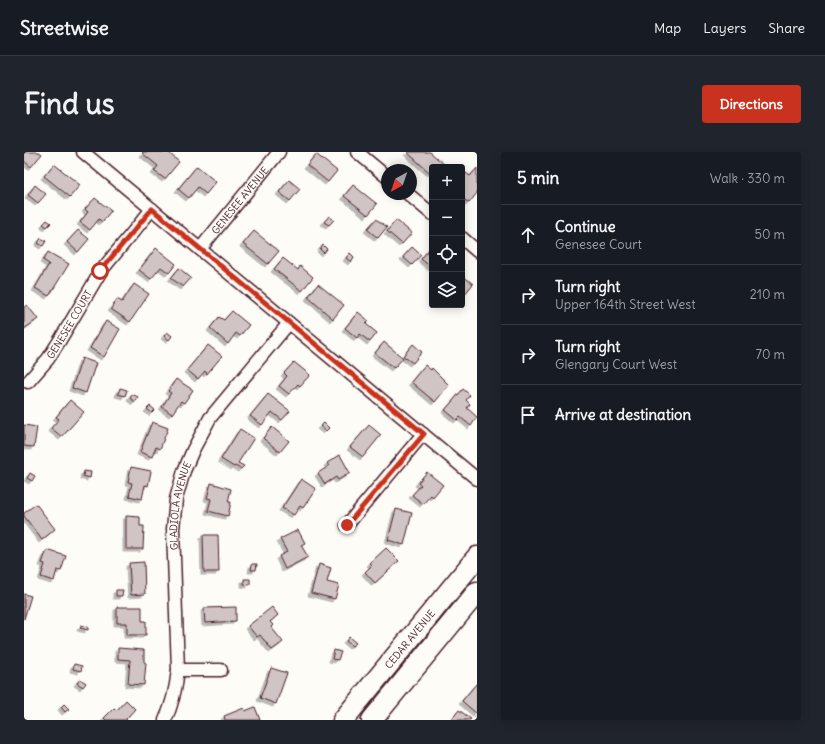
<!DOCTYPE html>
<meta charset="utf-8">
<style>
body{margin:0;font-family:Delius,sans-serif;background:#20242c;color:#f1f3f6}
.controls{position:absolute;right:12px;top:12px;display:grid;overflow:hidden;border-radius:4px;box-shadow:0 2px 10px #0003}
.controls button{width:36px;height:36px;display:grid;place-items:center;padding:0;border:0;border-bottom:1px solid #363941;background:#171b24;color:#f1f3f6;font:20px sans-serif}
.compass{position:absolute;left:357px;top:12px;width:36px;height:36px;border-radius:50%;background:#171b24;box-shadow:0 2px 10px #0003;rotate:220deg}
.stop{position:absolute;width:12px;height:12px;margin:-9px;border:3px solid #c8321e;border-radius:50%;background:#fff}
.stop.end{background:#c8321e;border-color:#fff;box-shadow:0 1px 4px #0008}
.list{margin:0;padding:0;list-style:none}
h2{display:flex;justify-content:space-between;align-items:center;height:52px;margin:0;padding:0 16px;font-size:17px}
h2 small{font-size:13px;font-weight:400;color:#9ea1a6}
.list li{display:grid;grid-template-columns:26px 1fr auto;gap:12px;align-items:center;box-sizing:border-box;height:60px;padding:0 16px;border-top:1px solid #363941}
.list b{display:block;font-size:15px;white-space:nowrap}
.list p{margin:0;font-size:13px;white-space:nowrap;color:#9ea1a6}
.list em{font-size:13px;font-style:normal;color:#9ea1a6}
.icon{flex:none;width:22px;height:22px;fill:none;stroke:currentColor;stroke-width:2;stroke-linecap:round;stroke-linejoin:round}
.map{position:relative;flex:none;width:453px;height:568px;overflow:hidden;border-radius:4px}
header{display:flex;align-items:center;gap:24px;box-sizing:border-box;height:56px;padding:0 20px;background:#171b24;border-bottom:1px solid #363941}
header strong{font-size:19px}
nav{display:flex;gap:22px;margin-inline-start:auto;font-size:14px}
.intro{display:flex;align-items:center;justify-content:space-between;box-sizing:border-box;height:96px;padding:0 24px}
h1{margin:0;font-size:28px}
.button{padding:10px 18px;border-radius:4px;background:#c8321e;color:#fff;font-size:14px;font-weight:700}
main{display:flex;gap:24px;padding:0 24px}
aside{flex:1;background:#171b24;border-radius:4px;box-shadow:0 2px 10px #0003}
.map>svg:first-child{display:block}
</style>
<header>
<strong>Streetwise</strong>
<nav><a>Map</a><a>Layers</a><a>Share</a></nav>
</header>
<div class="intro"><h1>Find us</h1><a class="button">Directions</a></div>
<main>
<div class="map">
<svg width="453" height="568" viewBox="0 0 453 568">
<defs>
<filter id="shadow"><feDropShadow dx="-3" dy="3" stdDeviation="0" flood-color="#0004"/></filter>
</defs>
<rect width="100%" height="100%" fill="#fdfcf7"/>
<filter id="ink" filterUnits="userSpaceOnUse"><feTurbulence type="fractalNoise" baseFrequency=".025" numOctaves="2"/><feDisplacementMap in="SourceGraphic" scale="8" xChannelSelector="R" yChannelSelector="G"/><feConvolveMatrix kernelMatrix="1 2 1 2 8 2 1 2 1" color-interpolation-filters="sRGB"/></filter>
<g filter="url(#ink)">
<polygon fill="#e3dcda" stroke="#967e82" points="366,523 369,524 337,568 329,568"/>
<g fill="#d0c5c4" stroke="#4a1f2b" filter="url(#shadow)">
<polygon points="0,0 15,0 18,2 7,15 0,9"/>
<polygon points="119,0 144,0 155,10 141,27 130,19 134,14 118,1"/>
<polygon points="383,0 406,0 421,13 419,15 408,15 408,21 407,20 406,21"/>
<polygon points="292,2 313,19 304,30 283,13"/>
<polygon points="30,12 56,33 46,45 20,24"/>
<polygon points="173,14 192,30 182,42 174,35 165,46 154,37"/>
<polygon points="453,16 453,41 445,51 438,46 438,35 440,33 438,31 438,26 442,21 446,24"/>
<polygon points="265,28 276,37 266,49 255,40"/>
<polygon points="11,33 22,42 14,51 4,43"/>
<polygon points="329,33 353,52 344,63 320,44"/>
<polygon points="71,46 87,59 78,70 75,67 66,78 56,70 64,60 61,57"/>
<polygon points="305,64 310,68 305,73 300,70"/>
<polygon points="352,67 363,75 354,86 343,77"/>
<polygon points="23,68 27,71 23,75 19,72"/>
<polygon points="372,68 388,81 378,92 363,79"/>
<polygon points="54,78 65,87 54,100 43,90"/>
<polygon points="230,79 255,99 244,112 219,92"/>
<polygon points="17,86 22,89 19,94 14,91"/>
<polygon points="299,93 303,97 300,101 296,97"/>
<polygon points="388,95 397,103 388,113 379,105"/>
<polygon points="407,95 408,96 408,116 397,107"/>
<polygon points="132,96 152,112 145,121 137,115 127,127 115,118"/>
<polygon points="24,100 45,112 25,144 11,136 25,112 19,108"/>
<polygon points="326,101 330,105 327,110 322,106"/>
<polygon points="259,106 274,118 276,114 289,125 278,139 250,117"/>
<polygon points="155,116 167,126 159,135 147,126"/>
<polygon points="438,123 449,132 440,143 438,141"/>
<polygon points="110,132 125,142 106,170 87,157 93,147 98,150"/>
<polygon points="294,132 320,153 309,167 284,145"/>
<polygon points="3,153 14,167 0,177 0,155"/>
<polygon points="208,159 225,173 216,184 212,181 204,192 186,176 195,165 200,168"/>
<polygon points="334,160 345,169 342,172 353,181 346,190 336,182 333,186 321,176"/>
<polygon points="82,169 96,177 80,205 66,196"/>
<polygon points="143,180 148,184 145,188 140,184"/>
<polygon points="360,190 379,206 370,216 351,201"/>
<polygon points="389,192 398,200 389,211 379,204"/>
<polygon points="184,193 198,204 183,222 181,219 174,227 163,218"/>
<polygon points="58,206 72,211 62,241 48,236"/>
<polygon points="270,210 286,223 276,234 274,232 265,242 255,234 263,224 260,221"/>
<polygon points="401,213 407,218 408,216 425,233 411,250 387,230"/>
<polygon points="152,227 169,238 160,251 157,249 148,262 138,255 147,241 144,239"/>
<polygon points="96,236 103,238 101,244 94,242"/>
<polygon points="439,237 446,243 442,248 446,252 443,256 453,265 447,274 436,265 433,268 421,258"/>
<polygon points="108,242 114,245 111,250 106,246"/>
<polygon points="244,242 266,259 258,268 248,260 238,273 226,264"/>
<polygon points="46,248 60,260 38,285 27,276 35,267 32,265"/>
<polygon points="126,254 131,258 128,261 123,257"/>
<polygon points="128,270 144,276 136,297 132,295 128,305 116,300"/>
<polygon points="300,271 305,276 302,279 296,274"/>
<polygon points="0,273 13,275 10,295 0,294"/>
<polygon points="345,273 357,283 339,305 326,295"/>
<polygon points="248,275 265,289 256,300 239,286"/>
<polygon points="216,277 230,286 214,311 220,314 217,317 211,314 210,315 197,307"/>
<polygon points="316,303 326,321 314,328 312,325 301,332 294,321 305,314 303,311"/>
<polygon points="107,315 127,319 124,334 121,333 118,347 105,344 108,331 104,330"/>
<polygon points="60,319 67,320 66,326 59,324"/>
<polygon points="403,320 419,333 409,345 407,343 399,352 388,343 397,333 394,331"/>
<polygon points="6,321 11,324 8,329 3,326"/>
<polygon points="277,327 292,337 279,356 276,354 270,363 258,356"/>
<polygon points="187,331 207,337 204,350 207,350 204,364 184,359 187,347 183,346"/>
<polygon points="12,352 31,377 18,388 0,364 0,361"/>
<polygon points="372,357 388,361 380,393 364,388"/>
<polygon points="102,364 116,365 116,374 120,374 119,397 102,397"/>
<polygon points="274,378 281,391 277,393 284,405 261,417 255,404 263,400 256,387"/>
<polygon points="179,383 194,383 195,420 180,420"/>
<polygon points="362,396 375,409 351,431 341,420 348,413 346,411"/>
<polygon points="23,398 42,404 37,419 33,418 30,429 17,425 21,412 18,411"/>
<polygon points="120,410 121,442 107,443 105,411"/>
<polygon points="228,412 233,412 232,418 227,418"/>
<polygon points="295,412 307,416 303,430 315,433 311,447 287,441"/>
<polygon points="220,427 226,427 226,433 220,432"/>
<polygon points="92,438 99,438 98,444 92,444"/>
<polygon points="0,442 7,444 0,467"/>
<polygon points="93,455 118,455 118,469 122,469 122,483 103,483 103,471 93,471"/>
<polygon points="212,455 212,469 181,471 180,456"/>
<polygon points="248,455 254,463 246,470 249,473 247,475 259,490 248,498 236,483 233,485 224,474"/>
<polygon points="57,473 64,475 64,478 56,476"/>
<polygon points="325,485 332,491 328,494 322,489"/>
<polygon points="94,496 120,498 120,510 122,511 120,533 104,532 106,508 94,507"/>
<polygon points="310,498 317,500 314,508 308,507"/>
<polygon points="50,512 58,514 57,519 49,517"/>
<polygon points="247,516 263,521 252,552 236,546"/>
<polygon points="56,527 62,531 59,535 53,531"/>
<polygon points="452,532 453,532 453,562 438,549"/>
<polygon points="102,548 111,557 102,567 103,568 82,568 80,566 90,556 93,558"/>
<polygon points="40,552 45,557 41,560 37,555"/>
<polygon points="231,555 236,568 201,568 200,564 220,556 221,559"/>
<polygon points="435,558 447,567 446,568 427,568"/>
</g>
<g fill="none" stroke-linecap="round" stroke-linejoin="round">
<defs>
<g id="minor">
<polyline points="59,0 453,327"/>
<polyline points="333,0 363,25"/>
<polyline points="384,42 408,62"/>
<polyline points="438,86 453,99"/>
<path id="s1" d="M176,97L255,0"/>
<path id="s2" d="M4,230L24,207L36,188L77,119L128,57"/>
<polyline points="323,373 399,282"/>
<polyline points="154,518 197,518"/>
<path id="s3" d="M141,568C149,552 152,536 154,518L149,377L152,347L160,319L169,298L186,266L265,171"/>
</g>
<g id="primary">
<path id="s4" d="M319,568L453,405"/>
<polyline points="348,568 453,440"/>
</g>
</defs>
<use href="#minor" stroke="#4a1f2b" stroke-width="15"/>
<use href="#primary" stroke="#4a1f2b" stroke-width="23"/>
<use href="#minor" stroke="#fdfcf7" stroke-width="12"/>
<use href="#primary" stroke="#fdfcf7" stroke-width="20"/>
</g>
</g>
<g fill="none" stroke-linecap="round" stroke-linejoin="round" filter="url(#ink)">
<polyline stroke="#c8321e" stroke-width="5" points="76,119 128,57 400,282 323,373"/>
</g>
<g text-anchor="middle" stroke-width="3.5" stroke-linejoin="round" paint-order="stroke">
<g font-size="10" fill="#4a1f2b" stroke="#fdfcf7">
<text dy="4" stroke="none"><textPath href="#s1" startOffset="63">GENESEE AVENUE</textPath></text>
<text dy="4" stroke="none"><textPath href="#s2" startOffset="71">GENESEE COURT</textPath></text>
<text dy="4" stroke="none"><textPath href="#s3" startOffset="217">GLADIOLA AVENUE</textPath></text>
<text dy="4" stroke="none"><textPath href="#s4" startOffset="105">CEDAR AVENUE</textPath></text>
</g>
</g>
</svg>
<div class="controls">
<button>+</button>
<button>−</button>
<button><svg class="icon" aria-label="locate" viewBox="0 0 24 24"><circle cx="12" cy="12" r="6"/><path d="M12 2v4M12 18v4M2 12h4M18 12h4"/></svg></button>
<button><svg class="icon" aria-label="layers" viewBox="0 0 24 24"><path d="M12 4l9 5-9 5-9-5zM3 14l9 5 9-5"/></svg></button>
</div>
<svg class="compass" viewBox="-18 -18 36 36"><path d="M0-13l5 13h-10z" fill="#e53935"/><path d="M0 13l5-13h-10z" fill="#9ea1a6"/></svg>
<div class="stop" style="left:76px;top:119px"></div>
<div class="stop end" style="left:323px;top:373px"></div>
</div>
<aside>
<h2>5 min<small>Walk · 330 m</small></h2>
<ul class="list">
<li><svg class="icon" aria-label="ahead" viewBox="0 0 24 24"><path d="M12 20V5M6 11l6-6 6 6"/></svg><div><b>Continue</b><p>Genesee Court</p></div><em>50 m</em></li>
<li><svg class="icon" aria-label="right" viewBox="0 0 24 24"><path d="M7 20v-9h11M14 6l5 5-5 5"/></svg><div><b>Turn right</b><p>Upper 164th Street West</p></div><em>210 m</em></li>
<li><svg class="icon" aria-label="right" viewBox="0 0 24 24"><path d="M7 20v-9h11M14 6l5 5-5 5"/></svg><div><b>Turn right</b><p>Glengary Court West</p></div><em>70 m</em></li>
<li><svg class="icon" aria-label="arrive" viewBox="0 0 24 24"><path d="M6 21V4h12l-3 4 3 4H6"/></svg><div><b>Arrive at destination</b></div></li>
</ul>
</aside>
</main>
